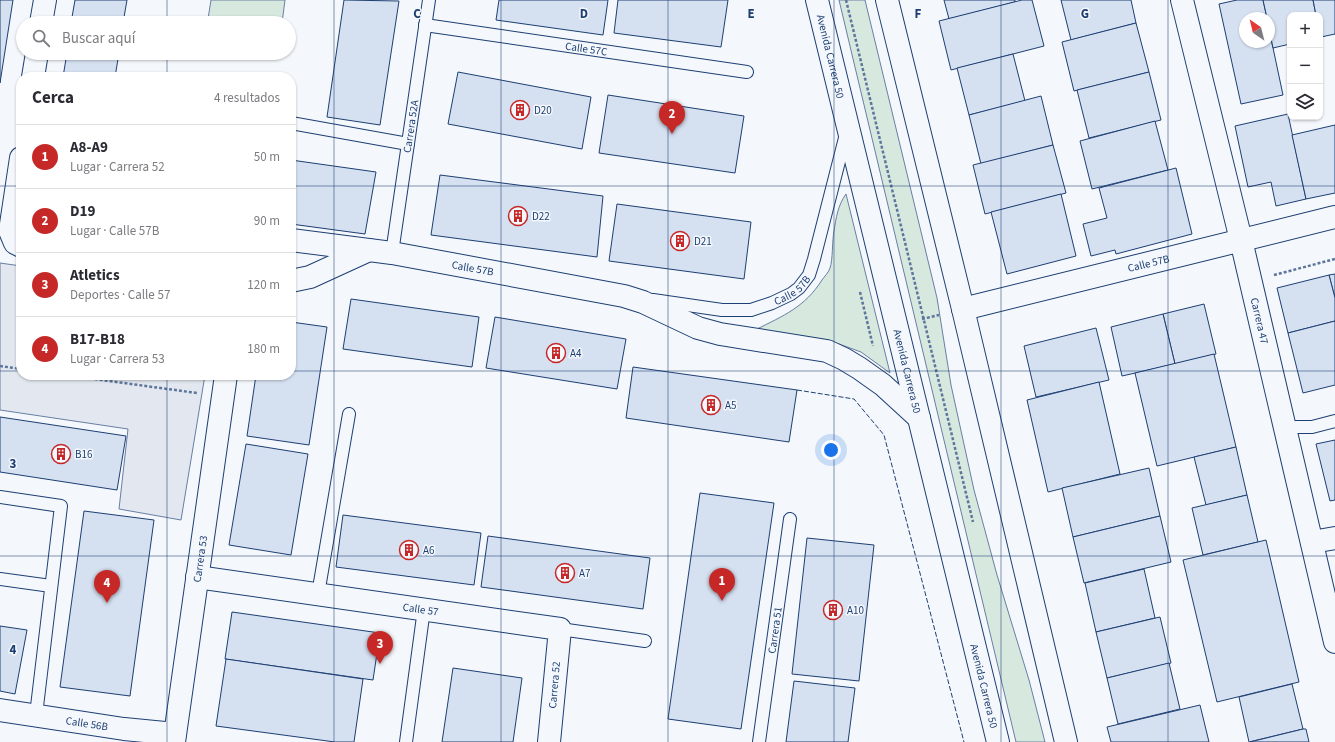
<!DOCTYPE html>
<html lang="es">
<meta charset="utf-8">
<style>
body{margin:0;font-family:"Source Sans 3",sans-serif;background:#f7f7f7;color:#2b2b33}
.controls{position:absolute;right:12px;top:12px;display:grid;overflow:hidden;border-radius:8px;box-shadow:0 1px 3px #0004}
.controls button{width:36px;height:36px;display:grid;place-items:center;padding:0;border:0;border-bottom:1px solid #e1e1e2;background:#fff;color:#2b2b33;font:20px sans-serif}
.compass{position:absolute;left:1239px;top:12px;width:36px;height:36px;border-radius:50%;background:#fff;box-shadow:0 1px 3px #0004;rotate:325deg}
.you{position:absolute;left:831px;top:450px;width:14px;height:14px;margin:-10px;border:3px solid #fff;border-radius:50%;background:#1a73e8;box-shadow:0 0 0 6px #1a73e833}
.badge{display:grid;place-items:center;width:26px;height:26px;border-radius:50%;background:#c62828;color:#fff;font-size:13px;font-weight:700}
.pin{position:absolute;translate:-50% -33px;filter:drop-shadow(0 1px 2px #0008)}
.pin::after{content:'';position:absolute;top:21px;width:14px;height:12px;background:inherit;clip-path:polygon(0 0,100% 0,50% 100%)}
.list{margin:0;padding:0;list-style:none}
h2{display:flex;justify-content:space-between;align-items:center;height:52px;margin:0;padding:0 16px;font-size:17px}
h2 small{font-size:13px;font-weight:400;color:#7c7c81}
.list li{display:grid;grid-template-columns:26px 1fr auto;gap:12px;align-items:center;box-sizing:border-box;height:64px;padding:0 16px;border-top:1px solid #e1e1e2}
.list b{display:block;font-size:15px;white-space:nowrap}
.list p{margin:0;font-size:13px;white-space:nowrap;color:#7c7c81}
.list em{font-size:13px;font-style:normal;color:#7c7c81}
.icon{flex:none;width:22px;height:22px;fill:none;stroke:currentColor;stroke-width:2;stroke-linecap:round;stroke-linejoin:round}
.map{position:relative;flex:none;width:1335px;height:742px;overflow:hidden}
.search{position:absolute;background:#fff;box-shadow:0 1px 3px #0004;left:16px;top:16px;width:280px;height:44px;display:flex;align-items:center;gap:10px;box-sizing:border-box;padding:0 14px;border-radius:22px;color:#7c7c81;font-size:15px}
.panel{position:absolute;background:#fff;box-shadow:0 1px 3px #0004;left:16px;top:72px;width:280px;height:308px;border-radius:16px}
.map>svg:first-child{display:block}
</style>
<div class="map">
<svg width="1335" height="742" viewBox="0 0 1335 742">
<rect width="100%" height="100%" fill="#f4f7fb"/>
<g fill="#d7e8df" stroke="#687fa3">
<polygon points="211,0 285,0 282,23 240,23 208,19"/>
<polygon points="839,0 865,0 937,298 951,385 974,490 997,575 1029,680 1045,742 1016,742"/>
<path d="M846,194L890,373L861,352L839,344L757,329C783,316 805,307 822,280C824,277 829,272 830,268C833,260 832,241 834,231C836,218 838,205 846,194Z"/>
</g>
<polygon fill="#e3e8f0" stroke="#687fa3" points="0,263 21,266 21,375 205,375 181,520 119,509 128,429 0,410"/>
<g fill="#d5e0f0" stroke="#1d3f73">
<polygon points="0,0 13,0 0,83"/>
<polygon points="75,0 127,0 123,23 71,23"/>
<polygon points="344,0 399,1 380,125 327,117"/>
<polygon points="499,0 608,0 603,35 496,20"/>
<polygon points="618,0 728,0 721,47 614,33"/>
<polygon points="944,0 1015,0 1015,2 949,19"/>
<polygon points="1022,0 1032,0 1044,46 951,70 939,21"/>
<polygon points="1061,0 1131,0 1136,23 1071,40"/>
<polygon points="1237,0 1263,0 1267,18 1245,18 1245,42 1269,42 1269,29 1283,95 1241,104 1219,4"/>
<polygon points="1263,0 1313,0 1316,15 1290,15 1290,44 1273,48 1269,29 1269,18 1267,18"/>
<polygon points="1313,0 1335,0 1335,34 1321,37 1320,15 1316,15"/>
<polygon points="1136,23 1149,72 1074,91 1062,42"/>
<polygon points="67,53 119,53 115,77 63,77"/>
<polygon points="1013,54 1025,101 969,115 957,68"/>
<polygon points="458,72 591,97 582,149 448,124"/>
<polygon points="1149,72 1161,120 1089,138 1077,90"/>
<polygon points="608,95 744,116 735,173 599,153"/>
<polygon points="1041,96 1053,145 981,164 969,115"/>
<polygon points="1288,114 1306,199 1276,206 1271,182 1248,187 1235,126"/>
<polygon points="1155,121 1168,170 1092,189 1080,141"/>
<polygon points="1335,125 1335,193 1306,199 1292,135"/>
<polygon points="1053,145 1066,193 985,214 973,165"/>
<polygon points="291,160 376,172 365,234 291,224"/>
<polygon points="1176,168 1192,234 1116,254 1115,250 1091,256 1083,224 1107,218 1099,188"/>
<polygon points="440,175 603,196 597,257 431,235"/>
<polygon points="1061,194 1076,256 1007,274 991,212"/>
<polygon points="617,204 751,222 744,279 609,261"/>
<polygon points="1335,274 1335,298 1329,275"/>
<polygon points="1329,275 1335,298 1335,321 1288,333 1277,288"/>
<polygon points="351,299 479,317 472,367 343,349"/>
<polygon points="1204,304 1216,354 1175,364 1163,314"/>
<polygon points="1163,314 1175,364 1122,376 1111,327"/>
<polygon points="495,317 626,339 617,389 486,368"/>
<polygon points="1335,321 1335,385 1303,393 1288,333"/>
<polygon points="291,322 327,327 309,445 247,436 256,375 291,375"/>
<polygon points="1096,328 1109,380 1036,397 1024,346"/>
<polygon points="1214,354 1236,447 1157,466 1135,373"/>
<polygon points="633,367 797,390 789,442 626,418"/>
<polygon points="1099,382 1120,474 1048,492 1027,400"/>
<polygon points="0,417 126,436 117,490 0,472"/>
<polygon points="1335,440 1335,500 1330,501 1316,444"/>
<polygon points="246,444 308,454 291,555 229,545"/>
<polygon points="1236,447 1247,495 1206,505 1194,457"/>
<polygon points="1149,468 1160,516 1073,537 1062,488"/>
<polygon points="700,493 774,503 741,729 668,719"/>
<polygon points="1247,495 1258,542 1203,555 1192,508"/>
<polygon points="84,511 154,520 130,696 60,687"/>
<polygon points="343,515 481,533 474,585 336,567"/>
<polygon points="1160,516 1171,562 1084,583 1073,537"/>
<polygon points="488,536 650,558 643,609 481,587"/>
<polygon points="807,538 874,545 859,681 792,674"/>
<polygon points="1266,540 1299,682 1217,702 1183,560"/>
<polygon points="1144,569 1155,618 1096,632 1085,583"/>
<polygon points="232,612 380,633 373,680 225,659"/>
<polygon points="1160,617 1171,663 1107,678 1096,632"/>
<polygon points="0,626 27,630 15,694 0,691"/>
<polygon points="226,659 363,679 354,742 335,742 216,726"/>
<polygon points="1169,663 1180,709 1118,724 1107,678"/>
<polygon points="453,668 522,678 513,742 442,742"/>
<polygon points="794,681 855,688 848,742 786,742"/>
<polygon points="1292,684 1303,729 1249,742 1239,697"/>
<polygon points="1200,705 1209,742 1111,742 1107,727"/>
<polygon points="1303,729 1306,729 1309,742 1250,742"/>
</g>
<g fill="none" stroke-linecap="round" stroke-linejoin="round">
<defs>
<g id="lane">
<path id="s1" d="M425,25L747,72"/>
<polyline points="291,123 408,144"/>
<path id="s2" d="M392,253L429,0"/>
<path id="s3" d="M653,300L722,310H751L772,303L791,294L799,288L809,275L814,259L846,134"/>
<polyline points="1286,430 1296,427 1312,427 1335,421"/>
<polyline points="0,497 61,506 36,715"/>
<polyline points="0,579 51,586"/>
<polyline points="318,594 349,414"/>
<polyline points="560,629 645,641"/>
<polyline points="406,742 424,609"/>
<path id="s4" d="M759,742L790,519"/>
</g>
<g id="street">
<path id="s5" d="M1182,0L1241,240L1335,642"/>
<polyline points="41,23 45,0"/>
<polyline points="33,77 37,53"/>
<polyline points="21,158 10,231 15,243 21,246"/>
<path id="s6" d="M291,240L392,253L624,296L643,302L698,328L720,334L827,351L844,359L859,368L883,385L919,418"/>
<polyline points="291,281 310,277 369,250"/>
<path id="s7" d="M963,309L1335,217"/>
<polyline points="1312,542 1335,538"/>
<path id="s8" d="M197,577L560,629L549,742"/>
<path id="s9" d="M0,710L124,729L175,734"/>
<path id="s10" d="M174,742L226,375"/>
</g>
<g id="secondary">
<path id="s11" d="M817,0L998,742"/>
<polyline points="887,0 963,309 1066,742"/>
</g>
</defs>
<use href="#lane" stroke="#1d3f73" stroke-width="14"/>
<use href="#street" stroke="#1d3f73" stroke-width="24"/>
<use href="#secondary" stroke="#1d3f73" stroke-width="24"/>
<g stroke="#5e769c" stroke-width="2.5" stroke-dasharray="3 2" stroke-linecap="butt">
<polyline points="846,0 973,522"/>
<polyline points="1274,275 1335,259"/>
<polyline points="860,292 873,346"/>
<polyline points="922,319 939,315"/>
<polyline points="0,366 21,369"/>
<polyline points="65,375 197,393"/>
</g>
<use href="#lane" stroke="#f4f7fb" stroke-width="12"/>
<use href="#street" stroke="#f4f7fb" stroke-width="22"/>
<use href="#secondary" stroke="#f4f7fb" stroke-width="22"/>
<polyline stroke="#1d3f73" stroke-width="1" stroke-dasharray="5 2" stroke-linecap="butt" points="797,390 854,399 884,435 964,742"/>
</g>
<path fill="none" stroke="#1d3f73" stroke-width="1" stroke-opacity="0.55" d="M167,0V23M334,0V742M501,0V742M668,0V742M834,0V742M1001,0V742M1168,0V742M167,53V77M0,186H21M291,186H1335M0,371H21M291,371H1335M167,375V742M0,556H1335"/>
<defs>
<symbol id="building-ring" viewBox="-11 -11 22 22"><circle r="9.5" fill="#f4f7fb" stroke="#c62828" stroke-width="1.5"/><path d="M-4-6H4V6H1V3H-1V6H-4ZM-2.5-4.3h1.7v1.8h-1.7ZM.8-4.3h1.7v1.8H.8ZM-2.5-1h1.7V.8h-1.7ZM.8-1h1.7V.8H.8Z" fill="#c62828"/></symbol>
</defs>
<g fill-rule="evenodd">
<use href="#building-ring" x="509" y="99" width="22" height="22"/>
<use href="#building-ring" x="507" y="205" width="22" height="22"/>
<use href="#building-ring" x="669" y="230" width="22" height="22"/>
<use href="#building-ring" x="545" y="342" width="22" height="22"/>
<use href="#building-ring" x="700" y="394" width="22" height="22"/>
<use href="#building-ring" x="50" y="443" width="22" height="22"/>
<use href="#building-ring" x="398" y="539" width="22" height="22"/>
<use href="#building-ring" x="554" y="562" width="22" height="22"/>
<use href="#building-ring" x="822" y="599" width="22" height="22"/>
</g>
<g text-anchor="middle" stroke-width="3" stroke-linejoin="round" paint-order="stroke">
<g font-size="11" fill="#1d3f73" stroke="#f4f7fb">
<text dy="4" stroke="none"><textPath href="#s1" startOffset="163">Calle 57C</textPath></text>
<text dy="4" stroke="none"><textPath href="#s11" startOffset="58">Avenida Carrera 50</textPath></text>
<text dy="4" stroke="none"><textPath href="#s2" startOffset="128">Carrera 52A</textPath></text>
<text dy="4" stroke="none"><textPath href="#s7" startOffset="191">Calle 57B</textPath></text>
<text dy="4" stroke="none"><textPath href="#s6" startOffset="184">Calle 57B</textPath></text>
<text dy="4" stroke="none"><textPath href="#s3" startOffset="145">Calle 57B</textPath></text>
<text dy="4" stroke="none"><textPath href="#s5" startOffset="330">Carrera 47</textPath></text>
<text dy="4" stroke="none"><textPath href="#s11" startOffset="382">Avenida Carrera 50</textPath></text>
<text dy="4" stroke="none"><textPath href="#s10" startOffset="185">Carrera 53</textPath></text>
<text dy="4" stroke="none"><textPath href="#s8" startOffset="226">Calle 57</textPath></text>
<text dy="4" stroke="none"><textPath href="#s4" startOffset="113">Carrera 51</textPath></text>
<text transform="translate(554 685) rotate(-85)" y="4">Carrera 52</text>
<text dy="4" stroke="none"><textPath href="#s11" startOffset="706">Avenida Carrera 50</textPath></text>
<text dy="4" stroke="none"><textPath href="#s9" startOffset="88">Calle 56B</textPath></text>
</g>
<g font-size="11" fill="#1d3f73" stroke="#f4f7fb" text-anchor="start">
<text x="534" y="114">D20</text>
<text x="532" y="220">D22</text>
<text x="694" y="245">D21</text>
<text x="570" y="357">A4</text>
<text x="725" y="409">A5</text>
<text x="75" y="458">B16</text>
<text x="423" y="554">A6</text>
<text x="579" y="577">A7</text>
<text x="847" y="614">A10</text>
</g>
</g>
<g font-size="13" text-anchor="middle" font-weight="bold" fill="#1d3f73" stroke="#f4f7fb" stroke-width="3" stroke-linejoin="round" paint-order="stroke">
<text x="417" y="18">C</text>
<text x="584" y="18">D</text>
<text x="751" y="18">E</text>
<text x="918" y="18">F</text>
<text x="1085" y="18">G</text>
<text x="13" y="468">3</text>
<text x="13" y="654">4</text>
</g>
</svg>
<div class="controls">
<button>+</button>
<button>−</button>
<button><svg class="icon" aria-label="layers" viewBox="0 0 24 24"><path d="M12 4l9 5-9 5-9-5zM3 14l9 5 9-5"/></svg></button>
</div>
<svg class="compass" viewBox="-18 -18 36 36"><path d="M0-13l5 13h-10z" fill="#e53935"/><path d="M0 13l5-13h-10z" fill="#7c7c81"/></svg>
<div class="you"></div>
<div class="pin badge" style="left:722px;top:601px">1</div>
<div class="pin badge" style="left:672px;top:134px">2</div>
<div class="pin badge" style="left:380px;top:664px">3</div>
<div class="pin badge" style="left:107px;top:603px">4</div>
<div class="search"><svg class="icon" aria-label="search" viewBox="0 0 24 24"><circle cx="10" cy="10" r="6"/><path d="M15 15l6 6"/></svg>Buscar aquí</div>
<section class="panel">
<h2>Cerca<small>4 resultados</small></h2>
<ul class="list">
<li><span class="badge">1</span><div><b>A8-A9</b><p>Lugar · Carrera 52</p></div><em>50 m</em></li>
<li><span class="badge">2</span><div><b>D19</b><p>Lugar · Calle 57B</p></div><em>90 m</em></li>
<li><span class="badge">3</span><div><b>Atletics</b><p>Deportes · Calle 57</p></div><em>120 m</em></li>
<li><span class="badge">4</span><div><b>B17-B18</b><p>Lugar · Carrera 53</p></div><em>180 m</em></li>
</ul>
</section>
</div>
